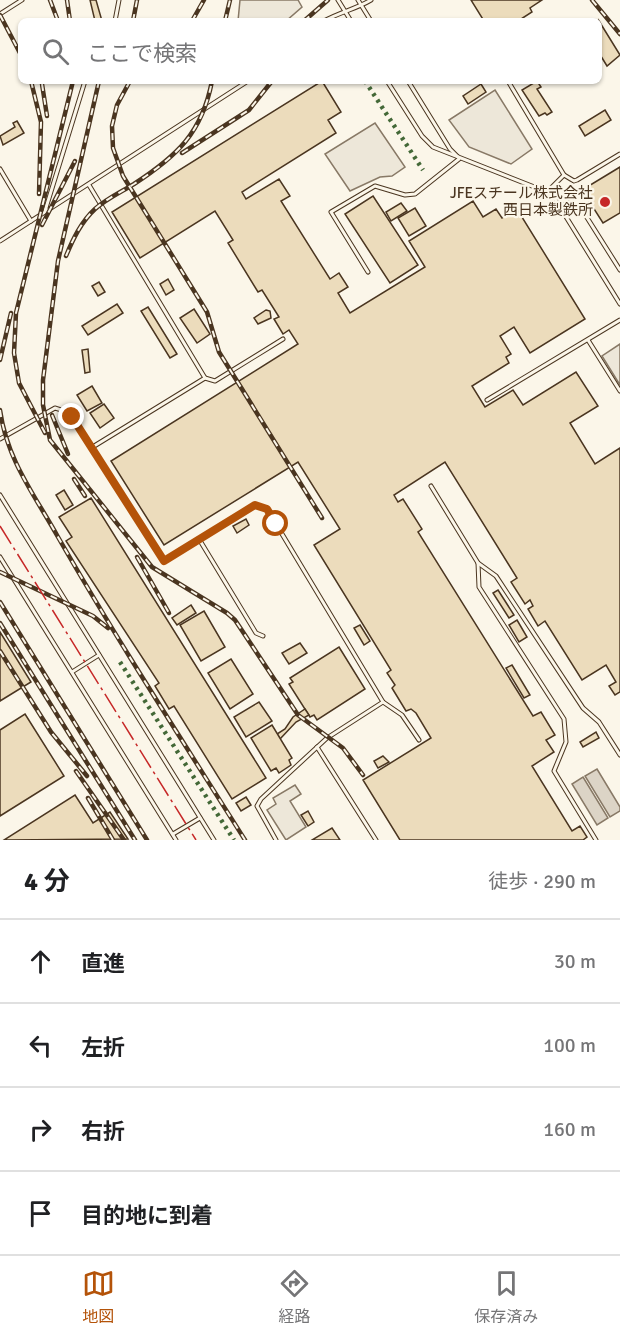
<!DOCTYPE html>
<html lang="ja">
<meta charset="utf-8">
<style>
body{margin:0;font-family:Signika,"Noto Sans JP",sans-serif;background:#f6f6f6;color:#202124}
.stop{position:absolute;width:18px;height:18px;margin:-14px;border:4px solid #b45309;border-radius:50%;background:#fff}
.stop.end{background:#b45309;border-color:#fff;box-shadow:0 2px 6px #0008}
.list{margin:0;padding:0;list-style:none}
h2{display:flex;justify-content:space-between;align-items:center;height:78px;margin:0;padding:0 24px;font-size:26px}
h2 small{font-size:20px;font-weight:400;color:#757577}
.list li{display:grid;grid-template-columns:39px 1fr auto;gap:18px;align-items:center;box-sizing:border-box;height:84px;padding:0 24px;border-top:2px solid #e0e0e0}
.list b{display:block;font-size:22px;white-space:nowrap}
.list em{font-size:20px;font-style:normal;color:#757577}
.icon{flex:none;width:33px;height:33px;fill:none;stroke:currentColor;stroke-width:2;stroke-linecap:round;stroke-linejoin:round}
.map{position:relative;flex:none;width:620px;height:840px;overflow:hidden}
.search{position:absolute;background:#fff;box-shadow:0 2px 4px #0004;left:18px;right:18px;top:18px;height:66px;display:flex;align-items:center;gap:15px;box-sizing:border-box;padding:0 21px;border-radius:9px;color:#757577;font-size:22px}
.sheet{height:414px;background:#fff}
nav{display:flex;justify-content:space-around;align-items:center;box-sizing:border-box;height:84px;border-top:2px solid #e0e0e0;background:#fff;font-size:16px;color:#757577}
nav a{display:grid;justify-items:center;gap:3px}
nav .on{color:#b45309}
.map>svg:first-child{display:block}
</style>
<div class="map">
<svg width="620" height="840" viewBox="0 0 620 840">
<rect width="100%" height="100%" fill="#fbf6e9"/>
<g fill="#ede7d9" stroke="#887966" stroke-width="1.5">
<polygon points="240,0 298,0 302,7 286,21 238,21"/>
<polygon points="495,90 532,149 511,164 469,147 449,120"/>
<polygon points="375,123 405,167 392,176 380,177 350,191 325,154"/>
<polygon points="620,344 620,385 602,356"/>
<polygon points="295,785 301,794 290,801 306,827 286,840 267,810 276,804 273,798"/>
</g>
<g fill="#dcd4c6" stroke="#887966" stroke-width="1.5">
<polygon points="597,769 620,807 620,811 610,817 585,776"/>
<polygon points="583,777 608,818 597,825 572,784"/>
</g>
<g fill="#ecdcbc" stroke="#4a3520" stroke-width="1.5">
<polygon points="90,0 96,0 102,21 95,21"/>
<polygon points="471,0 542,0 530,8 532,12 518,21 484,21"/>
<polygon points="599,21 620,55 607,66 599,53"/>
<polygon points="322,81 341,112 328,120 336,133 242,192 246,199 279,179 290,196 281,201 330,279 339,273 348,287 338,293 350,313 425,267 409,241 473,201 483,217 496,209 502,218 517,209 585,319 530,353 514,327 500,336 511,354 506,357 509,363 472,386 485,407 513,390 523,405 576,372 598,406 570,423 595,464 620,448 620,692 615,695 609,686 616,682 606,665 582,680 545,621 538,626 528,609 533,606 530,600 525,604 511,582 517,578 445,462 394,495 398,502 403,499 422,529 418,532 533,716 541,712 555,735 546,740 554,752 532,766 572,831 580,826 587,837 583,840 400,840 363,780 431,738 416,713 411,709 406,711 392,688 395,685 387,673 391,670 314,545 340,529 298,462 164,545 111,461 298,344 289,330 283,334 274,319 279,317 262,290 258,292 228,243 233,240 215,211 140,258 112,212"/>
<polygon points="537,81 541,87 537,89 552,112 547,115 545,113 539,116 522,90"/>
<polygon points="481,84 486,92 468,104 463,96"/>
<polygon points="605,110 611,120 585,136 579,126"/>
<polygon points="17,121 24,133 3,145 0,136 15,127 13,123"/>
<polygon points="620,167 620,213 603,223 582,190"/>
<polygon points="373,196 418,265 390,283 345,214"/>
<polygon points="401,203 407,211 391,221 386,212"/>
<polygon points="415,208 426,226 409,236 398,218"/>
<polygon points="168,279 174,290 166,295 160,284"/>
<polygon points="99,282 105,292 98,296 92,286"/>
<polygon points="117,304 123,313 88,335 82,326"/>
<polygon points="148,307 177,354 170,358 141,311"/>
<polygon points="194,309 210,334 197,343 180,318"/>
<polygon points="266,310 270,311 271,318 258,324 254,318"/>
<polygon points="88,349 90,372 85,373 82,350"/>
<polygon points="92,386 102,403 87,411 77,395"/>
<polygon points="104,404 114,418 100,428 90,413"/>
<polygon points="64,490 73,505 65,510 56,495"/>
<polygon points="91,498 266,778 232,799 174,706 169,709 155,686 159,683 66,541 72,537 59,517"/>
<polygon points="246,519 249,525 237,533 233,526"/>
<polygon points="498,590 514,615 509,618 493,593"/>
<polygon points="191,605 196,613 177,625 172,618"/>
<polygon points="204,611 225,647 201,661 180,625"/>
<polygon points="517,620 527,637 519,642 509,625"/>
<polygon points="360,625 370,641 364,645 354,628"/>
<polygon points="0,632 31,682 0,701"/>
<polygon points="300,643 307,653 289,664 282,653"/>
<polygon points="339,647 365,689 317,720 314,715 310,717 289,684 293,682 290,678"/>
<polygon points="231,659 253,694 230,709 208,673"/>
<polygon points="512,665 530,695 524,698 506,668"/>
<polygon points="259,702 272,721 246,737 234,717"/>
<polygon points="305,709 309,715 296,722 280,739 277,734 285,729 293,717"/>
<polygon points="25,714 64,776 0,816 0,730"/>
<polygon points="272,725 292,758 289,760 291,765 279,773 276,768 271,771 251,738"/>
<polygon points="596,732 599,738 583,747 580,742"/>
<polygon points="383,756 389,762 378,768 374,761"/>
<polygon points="75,795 93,823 110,812 128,839 4,840"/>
<polygon points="246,797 251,805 241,811 236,803"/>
<polygon points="308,811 314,822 308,826 301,815"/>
<polygon points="332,828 340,840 312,840"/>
</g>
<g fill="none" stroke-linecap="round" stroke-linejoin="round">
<defs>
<g id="service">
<polyline points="338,0 351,21"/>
<polyline points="358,0 371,21"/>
<polyline points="0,14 22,0"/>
<polyline points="115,21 119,0"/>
<path d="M324,21C340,12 356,9 371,0"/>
<polyline points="387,81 422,136 433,147 547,192 578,208 586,216 620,270"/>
<polyline points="408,81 450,149 458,157"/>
<polyline points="508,81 564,175 547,192"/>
<polyline points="0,169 31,221"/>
<polyline points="564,175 574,181 577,180 620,154"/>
<polyline points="555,199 620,304"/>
<polyline points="45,211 85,81"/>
<polyline points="0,241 248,81"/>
<polyline points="368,272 331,212 375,186 405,195 415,194 459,159"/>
<polyline points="588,340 620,391"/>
<polyline points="205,378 215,381 283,339"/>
<polyline points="487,400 620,320"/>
<path d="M0,439L55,408C74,412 82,433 91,448L205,378L89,185"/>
<polyline points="91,448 164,561 255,505 267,509 383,702 327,738 261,799 257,806 276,840"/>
<polyline points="431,486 478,563 496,576 583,708 599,722 620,755"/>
<polyline points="0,495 214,840"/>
<polyline points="199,539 256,633 263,636"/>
<polyline points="0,557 176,840"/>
<polyline points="478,563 479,587 564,719 566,742 554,771 596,840"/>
<polyline points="72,672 99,655"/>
<polyline points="383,702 402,715 419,740"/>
<polyline points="317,747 376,840"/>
<polyline points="173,834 200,818"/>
</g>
</defs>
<use href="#service" stroke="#4a3520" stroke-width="5"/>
<use href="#service" stroke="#fbf6e9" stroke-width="3"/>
<defs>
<g id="rail">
<polyline points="50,0 58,21"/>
<polyline points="67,0 70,21"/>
<polyline points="592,0 620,34"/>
<polyline points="0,15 21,55"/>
<polyline points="133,21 137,0"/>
<polyline points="192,21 204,0"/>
<polyline points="225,21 230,0"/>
<polyline points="304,21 328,0"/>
<polyline points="31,81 41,122 39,194"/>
<polyline points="99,81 58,261 43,380 43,405 50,440 152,567 227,613 235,620 298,715 343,748 363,775"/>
<polyline points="130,81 117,105 112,126 113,148 123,176 207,312 219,352 322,518"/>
<polyline points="42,84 47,116"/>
<polyline points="182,153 249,110 272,81"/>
<polyline points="42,225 75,161"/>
<path d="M66,256C73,239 81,222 95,209C106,199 121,192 134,184C177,156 202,133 212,81"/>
<polyline points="0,360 11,313"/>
<path d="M0,410C7,460 34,494 58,537C117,640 182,740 245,840"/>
<polyline points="52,415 68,454"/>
<polyline points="45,433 19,383 14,353 16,313 73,81"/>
<polyline points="74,479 85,496"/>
<polyline points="137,557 169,613"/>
<polyline points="0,572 93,616 108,628"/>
<polyline points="0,602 147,840"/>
<polyline points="0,623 135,840"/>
<polyline points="0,651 51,732 87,776"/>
<polyline points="76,771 124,840"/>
<polyline points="88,798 113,840"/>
</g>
</defs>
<use href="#rail" stroke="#4a3520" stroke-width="4.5"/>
<use href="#rail" stroke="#fbf6e9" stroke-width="2" stroke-dasharray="7" stroke-linecap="butt"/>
<g stroke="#436837" stroke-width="4.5" stroke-dasharray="3 4.5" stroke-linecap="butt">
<polyline points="365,81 423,170"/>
<polyline points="120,662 234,840"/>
</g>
<polyline stroke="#c62828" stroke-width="1.5" stroke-dasharray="21 4.5 3 4.5" stroke-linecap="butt" points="0,526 196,840"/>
</g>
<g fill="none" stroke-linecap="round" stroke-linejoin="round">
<polyline stroke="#b45309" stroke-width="8" points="72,417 164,561 255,505 267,509 276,524"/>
</g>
<circle fill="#c62828" stroke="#fbf6e9" stroke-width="2" cx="605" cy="202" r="6"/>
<g text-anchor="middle" stroke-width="4.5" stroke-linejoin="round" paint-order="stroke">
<g font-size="15" fill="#4a3520" stroke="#fbf6e9" text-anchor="end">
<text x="593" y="198">JFEスチール株式会社<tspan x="593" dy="17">西日本製鉄所</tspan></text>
</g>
</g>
</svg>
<div class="stop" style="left:276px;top:524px"></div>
<div class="stop end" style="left:72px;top:417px"></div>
<div class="search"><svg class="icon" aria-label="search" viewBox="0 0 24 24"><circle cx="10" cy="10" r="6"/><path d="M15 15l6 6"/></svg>ここで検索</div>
</div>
<section class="sheet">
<h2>4 分<small>徒歩 · 290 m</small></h2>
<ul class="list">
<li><svg class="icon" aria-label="ahead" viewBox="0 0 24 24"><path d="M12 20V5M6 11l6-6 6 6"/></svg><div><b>直進</b></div><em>30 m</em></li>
<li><svg class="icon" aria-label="left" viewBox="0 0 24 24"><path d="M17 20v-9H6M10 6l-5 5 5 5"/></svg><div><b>左折</b></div><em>100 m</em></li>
<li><svg class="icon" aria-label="right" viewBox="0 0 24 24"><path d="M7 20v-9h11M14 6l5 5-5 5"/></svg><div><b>右折</b></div><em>160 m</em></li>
<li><svg class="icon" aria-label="arrive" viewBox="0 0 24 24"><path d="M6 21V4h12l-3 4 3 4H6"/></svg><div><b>目的地に到着</b></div></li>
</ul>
</section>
<nav>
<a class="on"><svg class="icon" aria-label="map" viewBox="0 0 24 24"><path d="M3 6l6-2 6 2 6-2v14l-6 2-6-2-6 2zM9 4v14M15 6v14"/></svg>地図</a>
<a><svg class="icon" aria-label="directions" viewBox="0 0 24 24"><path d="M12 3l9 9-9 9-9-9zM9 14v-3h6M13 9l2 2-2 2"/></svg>経路</a>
<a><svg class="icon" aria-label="saved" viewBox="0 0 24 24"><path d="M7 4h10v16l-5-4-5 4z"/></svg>保存済み</a>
</nav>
